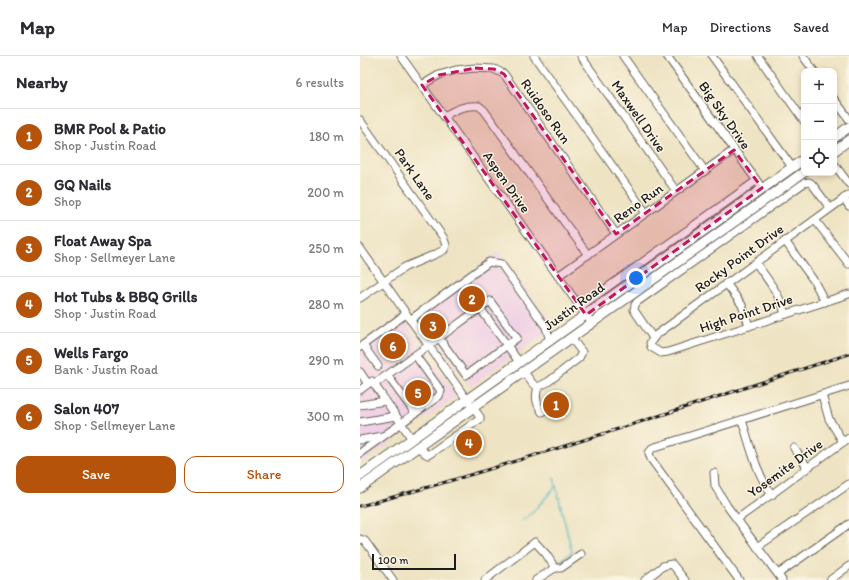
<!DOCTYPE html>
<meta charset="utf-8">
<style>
body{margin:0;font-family:Itim,sans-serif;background:#f2f2f3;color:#2b2b33}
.controls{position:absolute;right:12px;top:12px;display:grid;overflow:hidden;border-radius:8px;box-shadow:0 2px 6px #0003}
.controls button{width:36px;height:36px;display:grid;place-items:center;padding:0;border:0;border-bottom:1px solid #e1e1e2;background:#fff;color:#2b2b33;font:20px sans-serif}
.scale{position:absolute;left:12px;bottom:10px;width:84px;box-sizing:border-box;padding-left:4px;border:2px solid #1c1c1c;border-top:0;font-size:11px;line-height:14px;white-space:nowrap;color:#1c1c1c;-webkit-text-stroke:3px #fcf5e5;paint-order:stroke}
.you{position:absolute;left:276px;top:222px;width:14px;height:14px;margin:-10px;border:3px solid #fff;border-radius:50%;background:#1a73e8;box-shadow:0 0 0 6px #1a73e833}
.badge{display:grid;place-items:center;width:26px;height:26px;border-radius:50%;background:#b45309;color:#fff;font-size:13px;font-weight:700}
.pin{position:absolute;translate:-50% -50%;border:2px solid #fff;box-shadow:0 1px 4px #0006}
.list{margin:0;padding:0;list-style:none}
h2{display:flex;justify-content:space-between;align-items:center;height:52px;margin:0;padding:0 16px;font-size:17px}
h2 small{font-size:13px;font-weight:400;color:#7c7c81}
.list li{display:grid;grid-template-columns:26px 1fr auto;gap:12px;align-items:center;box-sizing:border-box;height:56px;padding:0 16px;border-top:1px solid #e1e1e2}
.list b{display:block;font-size:15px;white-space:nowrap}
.list p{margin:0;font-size:13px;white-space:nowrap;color:#7c7c81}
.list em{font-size:13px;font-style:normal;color:#7c7c81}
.actions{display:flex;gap:8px;padding:12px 16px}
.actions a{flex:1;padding:9px 0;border:1px solid #b45309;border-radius:12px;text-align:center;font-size:14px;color:#b45309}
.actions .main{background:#b45309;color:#fff}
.icon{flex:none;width:22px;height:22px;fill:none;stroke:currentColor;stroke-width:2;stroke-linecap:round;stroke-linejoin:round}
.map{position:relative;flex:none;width:489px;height:524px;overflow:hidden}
header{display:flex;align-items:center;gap:24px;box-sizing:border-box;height:56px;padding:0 20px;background:#fff;border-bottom:1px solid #e1e1e2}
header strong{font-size:19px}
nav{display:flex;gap:22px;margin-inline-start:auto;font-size:14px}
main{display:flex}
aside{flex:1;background:#fff}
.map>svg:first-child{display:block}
</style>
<header>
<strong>Map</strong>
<nav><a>Map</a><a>Directions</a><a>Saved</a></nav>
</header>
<main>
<aside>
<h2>Nearby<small>6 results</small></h2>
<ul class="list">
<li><span class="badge">1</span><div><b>BMR Pool &amp; Patio</b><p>Shop · Justin Road</p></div><em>180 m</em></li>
<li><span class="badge">2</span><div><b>GQ Nails</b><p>Shop</p></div><em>200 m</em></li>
<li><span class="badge">3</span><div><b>Float Away Spa</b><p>Shop · Sellmeyer Lane</p></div><em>250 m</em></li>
<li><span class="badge">4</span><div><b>Hot Tubs &amp; BBQ Grills</b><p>Shop · Justin Road</p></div><em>280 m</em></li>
<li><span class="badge">5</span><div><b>Wells Fargo</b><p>Bank · Justin Road</p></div><em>290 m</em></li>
<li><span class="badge">6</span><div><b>Salon 407</b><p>Shop · Sellmeyer Lane</p></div><em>300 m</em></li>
</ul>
<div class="actions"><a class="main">Save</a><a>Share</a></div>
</aside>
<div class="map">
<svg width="489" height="524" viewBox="0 0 489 524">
<rect width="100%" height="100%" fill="#fcf5e5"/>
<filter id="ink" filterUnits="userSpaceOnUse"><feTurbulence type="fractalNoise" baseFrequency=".025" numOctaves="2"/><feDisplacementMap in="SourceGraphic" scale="8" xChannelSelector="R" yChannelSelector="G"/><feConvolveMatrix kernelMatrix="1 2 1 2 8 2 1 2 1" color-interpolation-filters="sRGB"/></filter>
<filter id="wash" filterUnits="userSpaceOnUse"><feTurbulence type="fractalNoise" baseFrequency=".012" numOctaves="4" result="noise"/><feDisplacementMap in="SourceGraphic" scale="16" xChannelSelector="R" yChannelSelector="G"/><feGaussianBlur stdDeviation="0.9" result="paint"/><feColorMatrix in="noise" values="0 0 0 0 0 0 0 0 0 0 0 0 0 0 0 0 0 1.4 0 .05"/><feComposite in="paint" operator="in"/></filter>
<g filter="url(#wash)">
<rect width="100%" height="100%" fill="#eee3c2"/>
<g fill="#f0d0e5">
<polygon points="139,196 194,271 110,331 56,257"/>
<polygon points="41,260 97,340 0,408 0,288"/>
</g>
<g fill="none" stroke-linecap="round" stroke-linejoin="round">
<g stroke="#48b6c2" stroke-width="1.5">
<polyline points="194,422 212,496 198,506"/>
<polyline points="163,464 172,457 195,431"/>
</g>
</g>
</g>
<g filter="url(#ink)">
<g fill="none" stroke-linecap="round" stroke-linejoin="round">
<defs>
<g id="minor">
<polyline points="41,0 228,262"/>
<polyline points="174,0 286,157"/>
<polyline points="221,0 316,135"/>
<polyline points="263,0 345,115"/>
<polyline points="307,0 399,128"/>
<polyline points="352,0 432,111"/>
<polyline points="398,0 444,65"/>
<polyline points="443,0 454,15"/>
<polyline points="62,29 79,19 96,14 115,12 134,13 144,18 256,178"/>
<polyline points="474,43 489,63"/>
<path d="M84,60C96,53 105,49 119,50L124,54L228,199"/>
<polyline points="0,64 83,181 86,189 84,194 76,198 45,211 0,242"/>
<polyline points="474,108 489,128"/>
<polyline points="489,139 296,279 290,287 291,291 301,297 308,296 489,238"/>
<polyline points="484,142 489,150"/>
<polyline points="455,164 489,208"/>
<polyline points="425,185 454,225 465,246"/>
<polyline points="0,192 107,344 120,361 120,363 68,399 66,398 58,391"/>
<path d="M396,207C407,223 420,238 425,258"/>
<polyline points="198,220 374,94"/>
<polyline points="366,227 382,249 389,270"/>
<polyline points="220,251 396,125"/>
<polyline points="120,252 159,306"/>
<polyline points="50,264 129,206 141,208 180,263 186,271 190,285"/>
<polyline points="293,282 274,254 275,249 277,246 444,127 449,126 452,128 470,152"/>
<polyline points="3,289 18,310"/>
<polyline points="0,291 46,258"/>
<polyline points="163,315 173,328 178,331 188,326 219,302 222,296 211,282"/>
<polyline points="0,316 8,328"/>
<polyline points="27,319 55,357"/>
<path d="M14,328C53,301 91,273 130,245L157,282L106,319L79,282"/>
<path d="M178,331C175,341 176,347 182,356"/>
<polyline points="0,334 12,325 52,383"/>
<polyline points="462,339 469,363 483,386"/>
<polyline points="0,349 25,345"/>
<path d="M382,364C390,389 396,417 412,439"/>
<polyline points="0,366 36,360"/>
<polyline points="0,384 22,380"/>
<polyline points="434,392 447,411"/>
<polyline points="0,397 79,340 81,335 55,299"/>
<polyline points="354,417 355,430 367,450 422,524"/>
<path d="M377,463C415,437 451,408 489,382"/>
<polyline points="0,483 5,485 33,524"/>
<polyline points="397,491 489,428"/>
<polyline points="195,512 201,512 221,498"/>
<polyline points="418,518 489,468"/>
<polyline points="125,524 175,486 186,498 195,512 176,524"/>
<polyline points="285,524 303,510 312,508 325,524"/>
<polyline points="379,524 291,403 289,397 292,392 489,330"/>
<polyline points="470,524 489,510"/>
</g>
<g id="major">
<polyline points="474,82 489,71"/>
<polyline points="474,95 489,84"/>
<polyline points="0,420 444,103"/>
<polyline points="0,432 444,116"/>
</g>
</defs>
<use href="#minor" stroke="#666256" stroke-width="9"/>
<use href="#major" stroke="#666256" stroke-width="11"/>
<use href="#minor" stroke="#fff" stroke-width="7"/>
<use href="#major" stroke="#fff" stroke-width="9"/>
<defs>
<path id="rail" d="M0,450C165,406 327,350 489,298"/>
</defs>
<use href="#rail" stroke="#1c1c1c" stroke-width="3"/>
<use href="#rail" stroke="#fcf5e5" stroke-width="1.5" stroke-dasharray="4.5" stroke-linecap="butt"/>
</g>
</g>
<path fill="#c2185b" fill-opacity="0.2" stroke="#c2185b" stroke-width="3" stroke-dasharray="8 5" stroke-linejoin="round" d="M115,12L134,13L144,18L256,178L374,94L402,132L226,259L62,29L79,19Z"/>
<g text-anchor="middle" stroke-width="3" stroke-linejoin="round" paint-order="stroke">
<g font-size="14" fill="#1c1c1c" stroke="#fcf5e5">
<text transform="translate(186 55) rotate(55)" y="5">Ruidoso Run</text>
<text transform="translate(365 59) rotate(55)" y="5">Big Sky Drive</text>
<text transform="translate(279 60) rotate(55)" y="5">Maxwell Drive</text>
<text transform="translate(55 118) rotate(55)" y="5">Park Lane</text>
<text transform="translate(147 126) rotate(55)" y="5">Aspen Drive</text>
<text transform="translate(278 147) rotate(-36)" y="5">Reno Run</text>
<text transform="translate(379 202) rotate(-36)" y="5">Rocky Point Drive</text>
<text transform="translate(214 250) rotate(-36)" y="5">Justin Road</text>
<text transform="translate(386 257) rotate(-18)" y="5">High Point Drive</text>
<text transform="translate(425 412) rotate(-36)" y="5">Yosemite Drive</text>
</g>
</g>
</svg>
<div class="controls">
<button>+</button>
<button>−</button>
<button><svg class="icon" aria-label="locate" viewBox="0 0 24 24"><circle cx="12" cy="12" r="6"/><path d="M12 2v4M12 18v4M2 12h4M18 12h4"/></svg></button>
</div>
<div class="scale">100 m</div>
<div class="you"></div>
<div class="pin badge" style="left:196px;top:349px">1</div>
<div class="pin badge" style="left:112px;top:243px">2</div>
<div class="pin badge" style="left:73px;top:270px">3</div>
<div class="pin badge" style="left:109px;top:387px">4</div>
<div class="pin badge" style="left:58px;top:337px">5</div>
<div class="pin badge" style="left:33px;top:290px">6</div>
</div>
</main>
